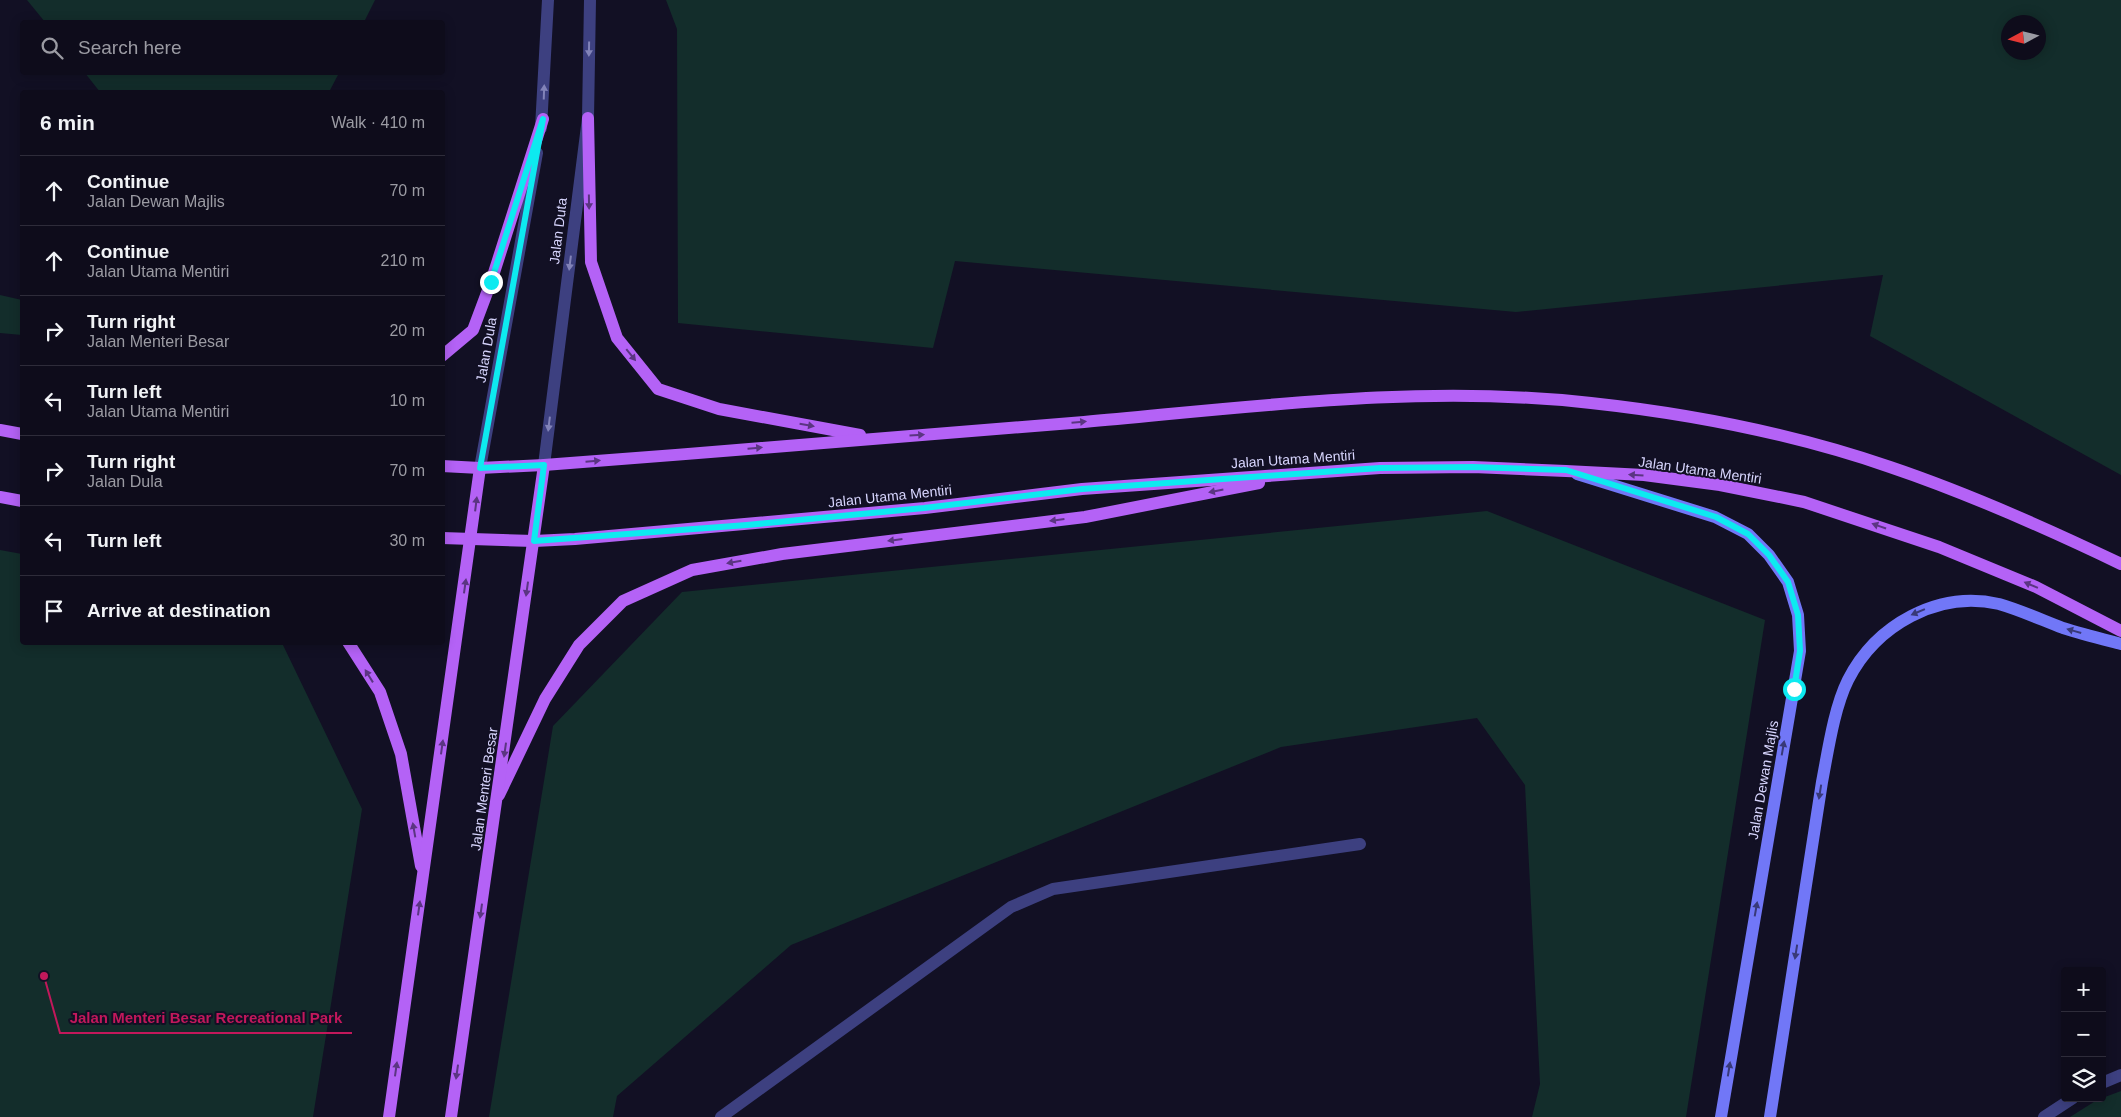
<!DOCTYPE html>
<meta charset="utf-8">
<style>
body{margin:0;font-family:Helvetica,sans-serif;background:#171524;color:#f1f3f6}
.controls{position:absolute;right:15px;bottom:15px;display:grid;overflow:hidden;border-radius:5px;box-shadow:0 2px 12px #0003}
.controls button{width:45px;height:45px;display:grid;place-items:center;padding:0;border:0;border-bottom:1px solid #2e2c3a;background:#0e0c1b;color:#f1f3f6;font:25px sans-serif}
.compass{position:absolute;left:2001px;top:15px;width:45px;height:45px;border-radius:50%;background:#0e0c1b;box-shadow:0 2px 12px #0003;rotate:263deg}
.stop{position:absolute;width:15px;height:15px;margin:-11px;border:4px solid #0deaf0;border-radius:50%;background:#fff}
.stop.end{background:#0deaf0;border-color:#fff;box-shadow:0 1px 5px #0008}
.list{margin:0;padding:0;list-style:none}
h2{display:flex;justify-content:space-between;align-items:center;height:65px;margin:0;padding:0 20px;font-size:21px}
h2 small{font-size:16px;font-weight:400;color:#9b9ba3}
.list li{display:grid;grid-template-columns:32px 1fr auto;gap:15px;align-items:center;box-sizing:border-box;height:70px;padding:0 20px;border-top:1px solid #2e2c3a}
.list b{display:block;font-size:19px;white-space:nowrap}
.list p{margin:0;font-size:16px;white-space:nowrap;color:#9b9ba3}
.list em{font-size:16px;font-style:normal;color:#9b9ba3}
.icon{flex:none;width:28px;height:28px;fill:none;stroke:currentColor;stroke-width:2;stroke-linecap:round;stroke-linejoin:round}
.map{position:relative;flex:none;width:2121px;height:1117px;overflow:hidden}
.search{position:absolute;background:#0e0c1b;box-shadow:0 2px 12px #0003;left:20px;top:20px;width:425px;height:55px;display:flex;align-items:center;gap:12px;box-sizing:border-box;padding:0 18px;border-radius:5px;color:#9b9ba3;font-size:19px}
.panel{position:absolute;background:#0e0c1b;box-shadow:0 2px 12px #0003;left:20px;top:90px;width:425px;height:555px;border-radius:5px}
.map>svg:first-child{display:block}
</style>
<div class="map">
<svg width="2121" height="1117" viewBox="0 0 2121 1117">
<rect width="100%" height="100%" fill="#121024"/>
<g fill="#132d2b" fill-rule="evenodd">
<polygon points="27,0 375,0 364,22 45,22"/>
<path d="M666,0H2121V475L1870,336L1883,275L1516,312L955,261L933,348L678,323L677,29ZM2008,22H2038V52H2008Z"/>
<polygon points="85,73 339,73 329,92 100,92"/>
<polygon points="0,295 22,300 22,335 0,333"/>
<polygon points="1487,511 1765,620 1686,1117 1532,1117 1540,1084 1525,785 1477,718 1281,747 791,945 617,1096 613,1117 489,1117 553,726 682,592"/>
<polygon points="0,550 22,554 22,642 282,643 362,809 313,1117 0,1117"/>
<polygon points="2121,1091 2121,1117 2070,1117 2097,1100"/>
</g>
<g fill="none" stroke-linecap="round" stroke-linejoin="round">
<g stroke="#3d4080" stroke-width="12">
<polyline points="2102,1083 2121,1075"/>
<polyline points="721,1117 1011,907 1053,889 1360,844"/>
<polyline points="2044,1117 2073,1098"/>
</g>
<g stroke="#3d4080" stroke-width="12">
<polyline points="541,128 548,0"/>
<polyline points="544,465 588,118 590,0"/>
<polyline points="480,468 537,153"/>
</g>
<g stroke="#7177f7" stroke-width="12">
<polyline points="1577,474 1715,517 1748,534 1769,555 1788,582 1798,615 1800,651 1721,1117"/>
<path d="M1770,1117L1822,782C1828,751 1834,708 1848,680C1876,625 1938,590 1999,604C2020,610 2042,620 2063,628C2082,634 2102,639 2121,644"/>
</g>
<g stroke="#b462f6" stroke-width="12">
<polyline points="588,118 591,262 617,338 658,389 719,409 860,435"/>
<polyline points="442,356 473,330 491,282 543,119"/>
<polyline points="0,430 22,434"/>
<path d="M442,466L480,468L544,465C724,451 904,438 1084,422C1252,407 1422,384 1591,403C1692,414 1794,434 1890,467C1970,494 2046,528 2121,564"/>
<polyline points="0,497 22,501"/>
<polyline points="442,538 534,541 575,539 925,508 1082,489 1380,468 1473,467 1566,471 1644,475 1720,485 1804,502 1939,547 2036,587 2121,631"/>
<polyline points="348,642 380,692 401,754 421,866"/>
<polyline points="499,795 545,699 579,645 623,601 692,570 782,554 1085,517 1259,483"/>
<polyline points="389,1117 480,468"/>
<polyline points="451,1117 544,465"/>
</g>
</g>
<defs><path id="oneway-solid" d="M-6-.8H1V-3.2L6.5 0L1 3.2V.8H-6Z" transform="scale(1.25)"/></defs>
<g fill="#8283b8">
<use href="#oneway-solid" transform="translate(589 49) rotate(91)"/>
<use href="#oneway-solid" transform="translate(544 92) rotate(-88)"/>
<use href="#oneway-solid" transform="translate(570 263) rotate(97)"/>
<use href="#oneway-solid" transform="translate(549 424) rotate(97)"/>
</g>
<g fill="#5b3582">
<use href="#oneway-solid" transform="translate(589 202) rotate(89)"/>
<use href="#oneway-solid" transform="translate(631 355) rotate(51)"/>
<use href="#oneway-solid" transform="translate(1079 422) rotate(-5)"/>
<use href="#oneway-solid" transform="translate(807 425) rotate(10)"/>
<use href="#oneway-solid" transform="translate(917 435) rotate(-4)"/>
<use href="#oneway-solid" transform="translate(755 448) rotate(-5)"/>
<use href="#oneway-solid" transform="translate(593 461) rotate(-5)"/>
<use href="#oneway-solid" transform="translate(1636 475) rotate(-176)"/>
<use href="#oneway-solid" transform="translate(1216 491) rotate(169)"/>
<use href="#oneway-solid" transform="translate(476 504) rotate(-83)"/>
<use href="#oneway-solid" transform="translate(1057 520) rotate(173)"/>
<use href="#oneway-solid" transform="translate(1879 526) rotate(-161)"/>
<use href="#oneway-solid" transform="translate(895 540) rotate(173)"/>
<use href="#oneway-solid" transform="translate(734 562) rotate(170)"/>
<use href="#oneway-solid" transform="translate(2031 585) rotate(-157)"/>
<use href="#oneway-solid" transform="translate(465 586) rotate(-82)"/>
<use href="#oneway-solid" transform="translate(527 589) rotate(98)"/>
<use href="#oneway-solid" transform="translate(369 676) rotate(-122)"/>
<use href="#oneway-solid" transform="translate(442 747) rotate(-82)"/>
<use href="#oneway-solid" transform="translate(505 750) rotate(98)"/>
<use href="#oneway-solid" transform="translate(414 830) rotate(-100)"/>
<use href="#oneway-solid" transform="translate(419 908) rotate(-82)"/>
<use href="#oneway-solid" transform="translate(481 911) rotate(98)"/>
<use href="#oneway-solid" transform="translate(396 1069) rotate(-82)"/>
<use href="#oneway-solid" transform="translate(457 1072) rotate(98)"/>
</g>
<g fill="#383978">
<use href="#oneway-solid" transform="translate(1918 612) rotate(157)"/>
<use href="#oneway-solid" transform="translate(2074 631) rotate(-164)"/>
<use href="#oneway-solid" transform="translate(1783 748) rotate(-80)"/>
<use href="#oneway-solid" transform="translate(1820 792) rotate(99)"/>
<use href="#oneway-solid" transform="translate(1756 909) rotate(-80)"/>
<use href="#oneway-solid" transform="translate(1796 952) rotate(99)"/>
<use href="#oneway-solid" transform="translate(1729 1069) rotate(-81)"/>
</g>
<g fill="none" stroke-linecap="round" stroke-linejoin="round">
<polyline stroke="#0deaf0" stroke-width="6" points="491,282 543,119 480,468 544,465 534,541 747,525 924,508 1082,489 1380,468 1473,467 1566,470 1716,517 1748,534 1769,555 1788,582 1798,615 1800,651 1794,689"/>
</g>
<g text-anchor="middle" stroke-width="4" stroke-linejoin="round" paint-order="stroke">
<g font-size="14" fill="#d7d5fd" stroke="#121024">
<text transform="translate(558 231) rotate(-83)" y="5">Jalan Duta</text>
<text transform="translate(486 350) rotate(-80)" y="5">Jalan Dula</text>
<text transform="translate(1293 459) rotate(-4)" y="5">Jalan Utama Mentiri</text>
<text transform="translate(1700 470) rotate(8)" y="5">Jalan Utama Mentiri</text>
<text transform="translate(890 496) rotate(-6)" y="5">Jalan Utama Mentiri</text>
<text transform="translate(1763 780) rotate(-80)" y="5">Jalan Dewan Majlis</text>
<text transform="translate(484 789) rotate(-82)" y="5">Jalan Menteri Besar</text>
</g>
</g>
<path fill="none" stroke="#c2185b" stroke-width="2" d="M44 976L60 1033H352"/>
<circle fill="#c2185b" stroke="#121024" stroke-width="2" cx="44" cy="976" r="5"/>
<g font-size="15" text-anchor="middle" font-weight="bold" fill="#c2185b" stroke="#121024" stroke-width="4" stroke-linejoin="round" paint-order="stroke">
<text x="206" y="1023">Jalan Menteri Besar Recreational Park</text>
</g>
</svg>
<div class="controls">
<button>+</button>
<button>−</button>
<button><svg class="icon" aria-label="layers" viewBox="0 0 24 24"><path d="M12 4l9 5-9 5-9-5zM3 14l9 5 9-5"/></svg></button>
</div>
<svg class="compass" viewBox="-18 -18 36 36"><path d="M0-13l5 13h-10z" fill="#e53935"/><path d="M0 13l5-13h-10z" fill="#9b9ba3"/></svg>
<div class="stop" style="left:1794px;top:689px"></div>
<div class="stop end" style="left:491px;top:282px"></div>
<div class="search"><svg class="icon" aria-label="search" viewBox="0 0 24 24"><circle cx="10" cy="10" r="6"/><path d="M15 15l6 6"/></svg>Search here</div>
<section class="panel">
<h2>6 min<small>Walk · 410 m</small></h2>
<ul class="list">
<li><svg class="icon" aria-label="ahead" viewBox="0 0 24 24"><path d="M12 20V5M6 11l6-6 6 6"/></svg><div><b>Continue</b><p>Jalan Dewan Majlis</p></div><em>70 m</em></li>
<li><svg class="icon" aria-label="ahead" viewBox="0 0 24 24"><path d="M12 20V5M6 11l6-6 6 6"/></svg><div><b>Continue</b><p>Jalan Utama Mentiri</p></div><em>210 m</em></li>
<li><svg class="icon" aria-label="right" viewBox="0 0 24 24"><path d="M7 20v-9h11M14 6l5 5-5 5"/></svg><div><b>Turn right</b><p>Jalan Menteri Besar</p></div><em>20 m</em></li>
<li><svg class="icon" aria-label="left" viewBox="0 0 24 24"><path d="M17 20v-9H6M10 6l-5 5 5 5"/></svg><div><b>Turn left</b><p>Jalan Utama Mentiri</p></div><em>10 m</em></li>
<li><svg class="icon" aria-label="right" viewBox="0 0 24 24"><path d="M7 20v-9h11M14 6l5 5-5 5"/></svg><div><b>Turn right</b><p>Jalan Dula</p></div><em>70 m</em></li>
<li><svg class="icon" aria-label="left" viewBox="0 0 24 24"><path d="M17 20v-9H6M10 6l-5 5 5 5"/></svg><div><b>Turn left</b></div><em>30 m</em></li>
<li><svg class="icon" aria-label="arrive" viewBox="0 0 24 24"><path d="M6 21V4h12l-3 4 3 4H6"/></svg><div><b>Arrive at destination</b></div></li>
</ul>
</section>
</div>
